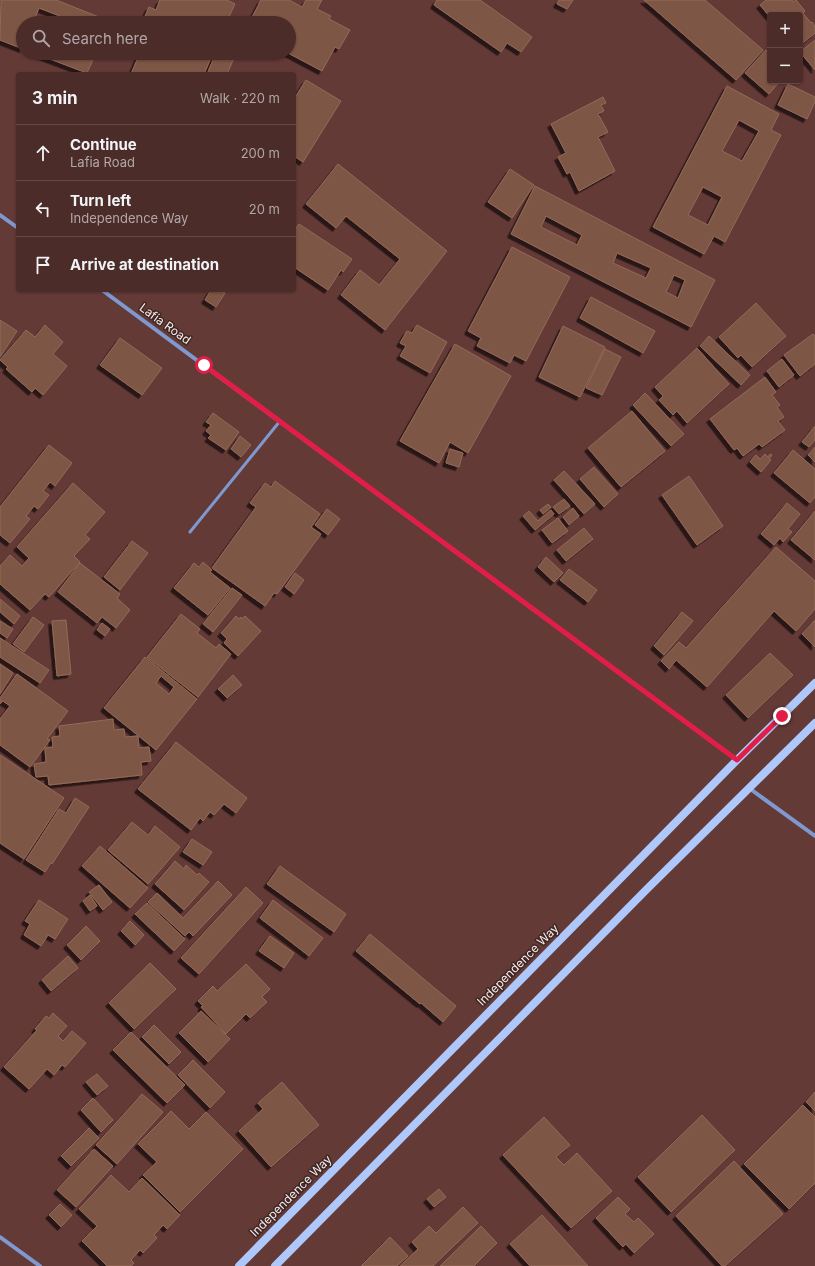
<!DOCTYPE html>
<meta charset="utf-8">
<style>
body{margin:0;font-family:Inter,sans-serif;background:#553835;color:#f1f3f6}
.controls{position:absolute;right:12px;top:12px;display:grid;overflow:hidden;border-radius:4px;box-shadow:0 1px 3px #0004}
.controls button{width:36px;height:36px;display:grid;place-items:center;padding:0;border:0;border-bottom:1px solid #624846;background:#4b2c29;color:#f1f3f6;font:20px sans-serif}
.stop{position:absolute;width:12px;height:12px;margin:-9px;border:3px solid #e11d48;border-radius:50%;background:#fff}
.stop.end{background:#e11d48;border-color:#fff;box-shadow:0 1px 4px #0008}
.list{margin:0;padding:0;list-style:none}
h2{display:flex;justify-content:space-between;align-items:center;height:52px;margin:0;padding:0 16px;font-size:17px}
h2 small{font-size:13px;font-weight:400;color:#b2a7a8}
.list li{display:grid;grid-template-columns:26px 1fr auto;gap:12px;align-items:center;box-sizing:border-box;height:56px;padding:0 16px;border-top:1px solid #624846}
.list b{display:block;font-size:15px;white-space:nowrap}
.list p{margin:0;font-size:13px;white-space:nowrap;color:#b2a7a8}
.list em{font-size:13px;font-style:normal;color:#b2a7a8}
.icon{flex:none;width:22px;height:22px;fill:none;stroke:currentColor;stroke-width:2;stroke-linecap:round;stroke-linejoin:round}
.map{position:relative;flex:none;width:815px;height:1266px;overflow:hidden}
.search{position:absolute;background:#4b2c29;box-shadow:0 1px 3px #0004;left:16px;top:16px;width:280px;height:44px;display:flex;align-items:center;gap:10px;box-sizing:border-box;padding:0 14px;border-radius:22px;color:#b2a7a8;font-size:15px}
.panel{position:absolute;background:#4b2c29;box-shadow:0 1px 3px #0004;left:16px;top:72px;width:280px;height:220px;border-radius:4px}
.map>svg:first-child{display:block}
</style>
<div class="map">
<svg width="815" height="1266" viewBox="0 0 815 1266">
<defs>
<filter id="shadow"><feDropShadow dx="-3.5" dy="3.5" stdDeviation="0" flood-color="#0009"/></filter>
</defs>
<rect width="100%" height="100%" fill="#643a37"/>
<g fill="#7e5644" stroke="#946a58" fill-rule="evenodd" filter="url(#shadow)">
<polygon points="1,0 56,0 109,21 108,23 57,23 60,16 39,8 33,23 23,23 23,49 0,40"/>
<polygon points="160,0 227,0 235,4 226,23 136,23 137,20 142,23 149,7 156,10"/>
<polygon points="261,0 289,0 302,7 306,0 322,0 317,9 331,16 329,19 350,30 339,49 335,47 322,71 288,53 289,23 249,23"/>
<polygon points="437,0 480,0 532,37 521,52 507,43 501,52 434,5"/>
<polygon points="559,0 573,0 567,9 557,4"/>
<polygon points="644,0 705,0 763,50 736,80"/>
<polygon points="766,0 792,0 793,2 796,0 805,11 803,13 811,23 812,22 815,26 815,33 800,45 800,15 770,15 770,17 760,5"/>
<polygon points="815,40 815,70 800,52"/>
<polygon points="766,50 770,53 770,81 780,81 769,94 745,73"/>
<polygon points="34,53 96,53 87,73"/>
<polygon points="135,53 213,53 204,74 131,74 139,55"/>
<polygon points="216,53 224,53 234,58 227,74 207,74"/>
<polygon points="306,80 341,101 303,162 294,156 294,99"/>
<polygon points="788,84 815,97 815,102 807,119 778,105"/>
<path d="M727,86L779,114L771,130L781,135L725,242L714,236L704,254L653,227ZM739,120L759,131L742,161L722,151ZM703,187L722,197L708,225L688,215Z"/>
<polygon points="603,97 606,103 601,105 604,111 598,114 608,132 598,137 615,171 579,191 570,172 567,174 558,157 566,153 551,124"/>
<polygon points="338,164 447,251 385,330 341,295 360,270 379,285 400,259 346,216 336,228 306,204"/>
<polygon points="510,169 534,185 512,218 488,202"/>
<path d="M535,186L715,280L691,327L511,234ZM546,216L582,235L577,245L541,227ZM617,253L651,268L646,278L613,263ZM674,275L685,280L678,298L666,292Z"/>
<polygon points="299,224 352,259 343,272 341,270 328,290 294,267 294,231"/>
<polygon points="512,247 570,277 526,361 514,355 510,363 477,346 481,338 468,331"/>
<polygon points="211,290 220,290 225,293 216,307 205,300"/>
<polygon points="591,297 655,331 643,353 580,318"/>
<polygon points="756,303 786,336 752,367 741,355 738,358 719,337"/>
<polygon points="0,320 17,331 0,357"/>
<polygon points="45,325 63,342 53,354 67,366 43,395 35,388 32,392 6,369 8,367 0,360 26,330 35,337"/>
<polygon points="417,325 447,342 430,373 400,356 406,346 400,343 407,331 412,333"/>
<polygon points="563,326 605,347 580,397 539,377"/>
<polygon points="813,334 815,336 815,364 800,376 784,355"/>
<polygon points="709,336 750,375 741,385 700,346"/>
<polygon points="120,338 162,368 142,395 100,365"/>
<polygon points="455,344 511,376 468,453 450,442 439,463 400,441"/>
<polygon points="697,348 729,384 687,423 677,411 673,415 659,400 663,396 655,387"/>
<polygon points="605,349 621,357 602,395 586,388"/>
<polygon points="782,359 794,375 779,387 767,371"/>
<polygon points="765,377 776,392 772,395 780,405 777,407 784,417 778,421 785,430 762,447 759,444 743,456 737,448 734,450 710,419"/>
<polygon points="645,393 684,434 671,446 633,405"/>
<polygon points="632,411 665,451 621,487 588,448"/>
<polygon points="213,413 239,432 226,450 208,438 211,435 206,431 211,425 206,422"/>
<polygon points="815,426 815,440 809,447 802,442"/>
<polygon points="240,436 251,445 241,457 231,449"/>
<polygon points="49,445 72,463 55,486 50,482 43,491 49,495 38,509 34,506 26,516 30,519 10,543 0,535 0,507"/>
<polygon points="815,447 815,462 808,455"/>
<polygon points="450,449 463,453 459,467 446,463"/>
<polygon points="793,450 815,469 815,497 810,503 774,473"/>
<polygon points="765,454 768,457 770,454 772,455 769,459 771,460 761,472 750,462 756,455 760,459"/>
<polygon points="594,467 618,494 604,507 580,479"/>
<polygon points="564,471 595,504 584,514 554,480"/>
<polygon points="689,476 723,526 697,545 662,495"/>
<polygon points="275,481 320,514 311,527 321,534 277,594 274,593 265,606 212,568 256,507 250,503 265,483 271,487"/>
<polygon points="73,483 105,512 85,535 90,539 74,556 80,562 49,597 45,594 30,610 0,584 0,566 10,555 22,566 29,558 17,547"/>
<polygon points="564,499 570,506 559,514 553,507"/>
<polygon points="787,503 800,514 788,529 792,532 783,542 780,538 774,545 761,534"/>
<polygon points="548,504 551,507 543,514 540,510"/>
<polygon points="573,508 579,516 569,525 563,517"/>
<polygon points="327,509 340,519 328,535 315,525"/>
<polygon points="551,510 554,514 535,530 523,516 529,511 538,521"/>
<polygon points="815,511 815,560 791,540"/>
<polygon points="558,518 568,531 552,543 542,530"/>
<polygon points="584,528 593,539 566,561 557,550"/>
<polygon points="132,541 148,553 120,590 104,577"/>
<polygon points="776,547 815,581 815,609 796,631 774,611 707,687 676,660 669,669 661,661 679,642 686,648"/>
<polygon points="546,557 563,573 554,582 538,567"/>
<polygon points="203,562 212,570 210,572 230,588 208,615 174,588 194,563 199,567"/>
<polygon points="80,563 120,594 117,598 130,610 116,628 102,617 97,623 58,592"/>
<polygon points="569,569 597,590 588,602 560,580"/>
<polygon points="295,573 304,580 294,594 285,587"/>
<polygon points="232,588 242,595 213,632 203,624"/>
<polygon points="0,599 20,616 14,624 0,612"/>
<polygon points="682,612 693,621 664,655 654,646"/>
<polygon points="181,614 200,629 197,633 216,648 219,644 231,654 198,697 147,657"/>
<polygon points="236,616 239,619 241,617 242,619 245,616 261,631 238,656 224,643 227,639 221,633"/>
<polygon points="33,617 44,625 24,652 13,644"/>
<polygon points="66,620 71,674 57,676 52,621"/>
<polygon points="815,620 815,647 802,634"/>
<polygon points="0,621 13,629 7,638 0,633"/>
<polygon points="102,623 110,629 105,636 97,630"/>
<polygon points="0,638 49,670 40,683 0,657"/>
<polygon points="770,653 793,675 748,718 726,695"/>
<path d="M145,657L197,699L156,750L104,708ZM161,676L174,687L169,694L156,683Z"/>
<polygon points="0,664 13,673 0,694"/>
<polygon points="17,674 68,711 47,739 50,740 30,767 0,745 0,719 10,706 3,701 0,704 0,698"/>
<polygon points="233,675 242,685 227,698 218,689"/>
<polygon points="113,719 114,730 124,729 125,737 138,736 139,748 149,747 151,761 141,762 142,775 49,785 48,776 36,777 34,764 46,762 45,748 53,747 52,737 60,736 59,726"/>
<polygon points="176,742 247,798 236,813 224,804 214,815 210,812 203,821 200,818 191,830 138,789"/>
<polygon points="0,755 64,798 24,859 0,843"/>
<polygon points="75,798 89,807 52,864 51,863 45,872 26,860 59,809 66,813"/>
<polygon points="132,822 148,835 155,826 180,847 148,884 108,850"/>
<polygon points="192,839 212,852 203,865 183,852"/>
<polygon points="100,846 148,888 130,908 82,866"/>
<polygon points="175,861 184,869 186,865 197,875 199,873 209,882 184,910 155,884"/>
<polygon points="280,866 346,914 334,932 267,884"/>
<polygon points="218,881 232,895 193,936 189,932 185,936 148,902 157,893 183,918"/>
<polygon points="99,885 112,902 103,910 89,892"/>
<polygon points="246,887 263,903 199,974 181,958"/>
<polygon points="90,895 97,906 90,911 83,901"/>
<polygon points="39,900 68,919 55,939 48,935 41,946 24,935 30,924 25,921"/>
<polygon points="273,900 323,938 309,956 260,918"/>
<polygon points="147,903 185,939 174,951 135,914"/>
<polygon points="130,921 144,935 135,945 121,931"/>
<polygon points="86,926 100,941 81,960 67,945"/>
<polygon points="370,934 456,1006 443,1022 421,1003 420,1004 356,951"/>
<polygon points="270,936 294,953 284,968 259,951"/>
<polygon points="68,956 78,968 51,991 42,980"/>
<polygon points="150,963 176,989 134,1029 109,1003"/>
<polygon points="246,964 270,989 262,997 267,1002 250,1018 246,1014 226,1034 201,1007 203,1006 198,1001 213,986 217,991"/>
<polygon points="201,1011 230,1039 208,1062 179,1033"/>
<polygon points="53,1013 67,1026 58,1036 63,1041 72,1031 86,1043 65,1067 62,1065 54,1075 47,1069 29,1089 4,1067 37,1030 35,1029 46,1016 49,1018"/>
<polygon points="154,1025 181,1052 169,1064 142,1037"/>
<polygon points="131,1032 185,1085 167,1103 113,1050"/>
<polygon points="193,1060 225,1092 210,1108 178,1075"/>
<polygon points="97,1074 108,1086 97,1095 86,1082"/>
<polygon points="282,1082 319,1125 271,1167 239,1131 263,1109 258,1103"/>
<polygon points="815,1092 815,1111 806,1102"/>
<polygon points="142,1094 163,1112 117,1164 96,1145"/>
<polygon points="93,1098 113,1120 101,1132 81,1110"/>
<polygon points="803,1105 815,1117 815,1183 789,1209 744,1164"/>
<polygon points="171,1111 189,1129 206,1112 243,1149 180,1212 143,1175 157,1162 138,1144"/>
<polygon points="702,1115 735,1150 671,1212 638,1177"/>
<polygon points="544,1117 570,1145 556,1157 564,1165 577,1153 612,1191 571,1228 503,1155"/>
<polygon points="89,1128 99,1138 71,1166 61,1156"/>
<polygon points="94,1149 113,1166 76,1207 57,1190"/>
<polygon points="734,1161 783,1214 725,1266 722,1266 676,1216"/>
<polygon points="111,1175 129,1192 142,1178 180,1215 167,1229 163,1225 154,1235 157,1238 143,1253 140,1250 131,1260 134,1263 131,1266 107,1266 82,1241 97,1226 79,1209"/>
<polygon points="439,1189 446,1197 434,1207 427,1199"/>
<polygon points="618,1197 630,1209 625,1214 634,1222 638,1218 654,1234 634,1253 626,1244 623,1247 596,1218"/>
<polygon points="60,1204 72,1215 61,1227 49,1215"/>
<polygon points="463,1207 478,1223 433,1266 400,1266 418,1249 412,1242 429,1226 436,1233"/>
<polygon points="542,1215 588,1266 530,1266 510,1244"/>
<polygon points="481,1226 497,1243 474,1266 440,1266"/>
<polygon points="390,1237 408,1256 397,1266 361,1266"/>
</g>
<g fill="none" stroke-linecap="round" stroke-linejoin="round">
<polyline stroke="#7f99d0" stroke-width="3" points="190,532 280,421"/>
<g stroke="#7f99d0" stroke-width="4">
<polyline points="0,215 18,228"/>
<polyline points="102,290 737,760"/>
<polyline points="749,788 815,836"/>
<polyline points="0,1237 40,1266"/>
</g>
<g stroke="#aec8fb" stroke-width="8">
<polyline points="239,1266 737,760 815,683"/>
<polyline points="275,1266 647,889 815,723"/>
</g>
</g>
<g fill="none" stroke-linecap="round" stroke-linejoin="round">
<polyline stroke="#e11d48" stroke-width="5" points="204,365 737,760 782,716"/>
</g>
<g text-anchor="middle" stroke-width="3" stroke-linejoin="round" paint-order="stroke">
<g font-size="12" fill="#fde7e5" stroke="#3c2826">
<text transform="translate(165 324) rotate(36)" y="4">Lafia Road</text>
<text transform="translate(518 965) rotate(-45)" y="4">Independence Way</text>
<text transform="translate(291 1196) rotate(-45)" y="4">Independence Way</text>
</g>
</g>
</svg>
<div class="controls">
<button>+</button>
<button>−</button>
</div>
<div class="stop" style="left:204px;top:365px"></div>
<div class="stop end" style="left:782px;top:716px"></div>
<div class="search"><svg class="icon" aria-label="search" viewBox="0 0 24 24"><circle cx="10" cy="10" r="6"/><path d="M15 15l6 6"/></svg>Search here</div>
<section class="panel">
<h2>3 min<small>Walk · 220 m</small></h2>
<ul class="list">
<li><svg class="icon" aria-label="ahead" viewBox="0 0 24 24"><path d="M12 20V5M6 11l6-6 6 6"/></svg><div><b>Continue</b><p>Lafia Road</p></div><em>200 m</em></li>
<li><svg class="icon" aria-label="left" viewBox="0 0 24 24"><path d="M17 20v-9H6M10 6l-5 5 5 5"/></svg><div><b>Turn left</b><p>Independence Way</p></div><em>20 m</em></li>
<li><svg class="icon" aria-label="arrive" viewBox="0 0 24 24"><path d="M6 21V4h12l-3 4 3 4H6"/></svg><div><b>Arrive at destination</b></div></li>
</ul>
</section>
</div>
